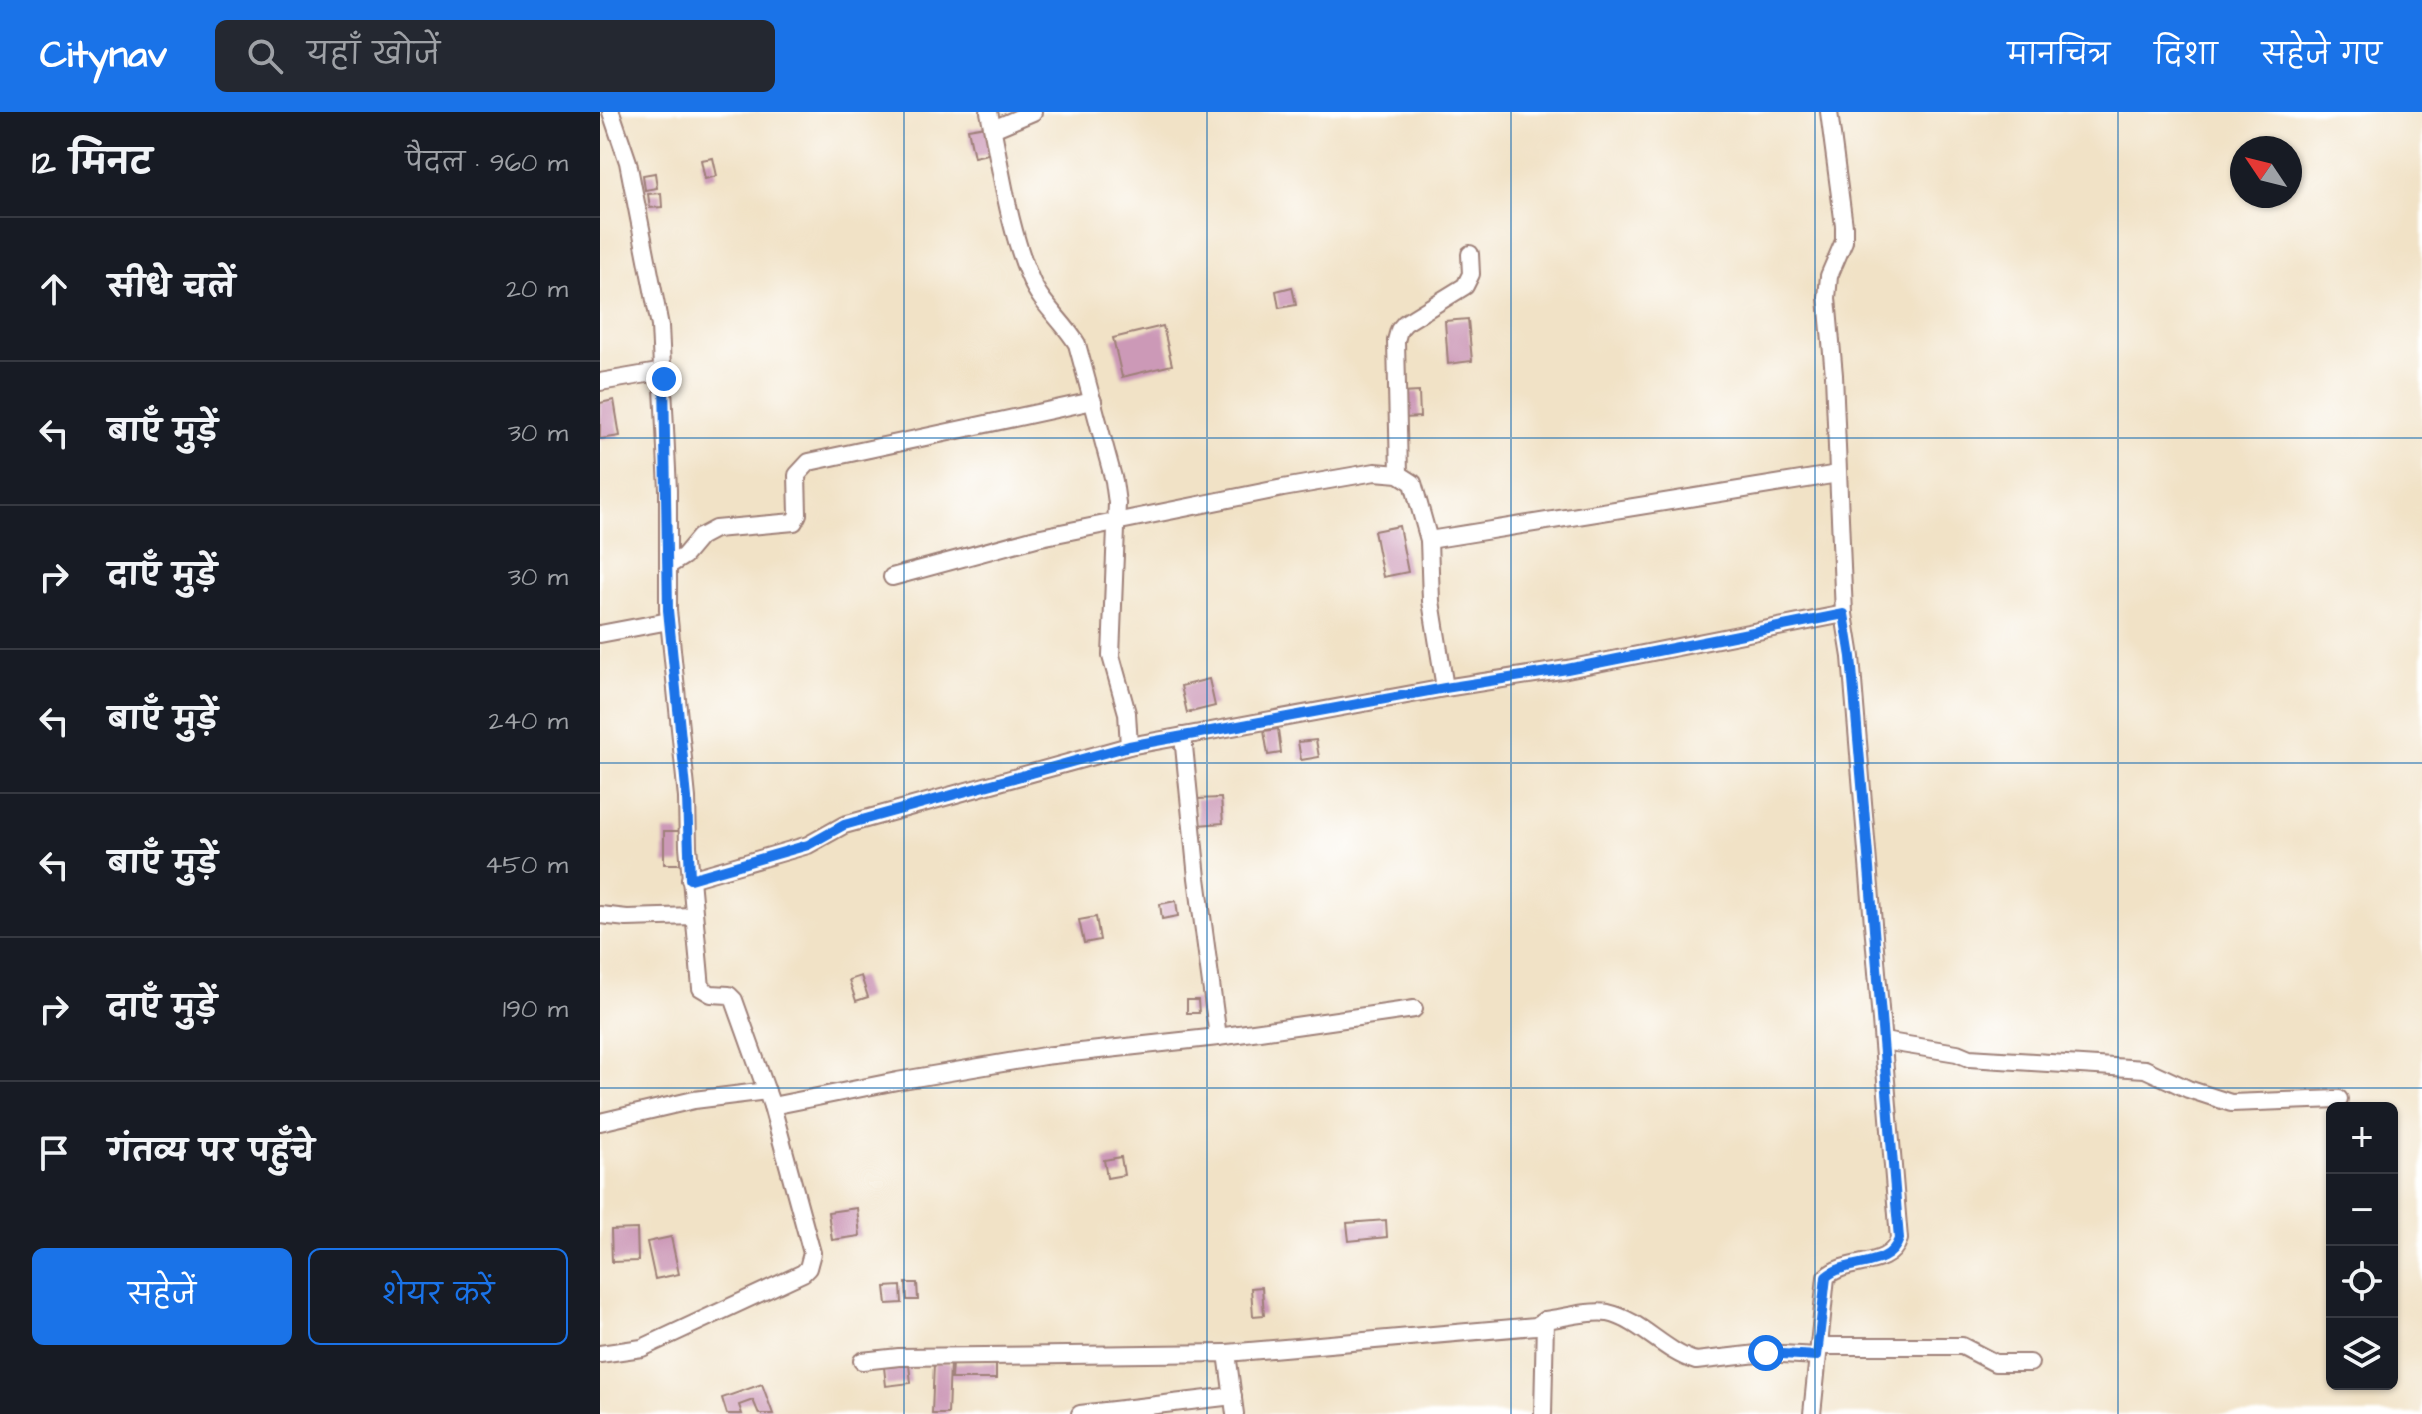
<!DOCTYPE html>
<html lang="hi">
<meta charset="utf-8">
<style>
body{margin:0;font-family:"Architects Daughter","Playpen Sans Deva",sans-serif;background:#242831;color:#f1f3f6}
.controls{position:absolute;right:24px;bottom:24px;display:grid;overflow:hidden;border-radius:12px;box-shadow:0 2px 6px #0004}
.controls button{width:72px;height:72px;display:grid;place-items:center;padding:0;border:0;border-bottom:2px solid #363941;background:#171b24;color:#f1f3f6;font:40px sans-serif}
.compass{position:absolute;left:1630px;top:24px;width:72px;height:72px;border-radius:50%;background:#171b24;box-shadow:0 2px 6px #0004;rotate:305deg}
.stop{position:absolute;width:24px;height:24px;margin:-18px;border:6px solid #1a73e8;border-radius:50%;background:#fff}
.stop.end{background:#1a73e8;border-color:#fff;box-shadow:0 2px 8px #0008}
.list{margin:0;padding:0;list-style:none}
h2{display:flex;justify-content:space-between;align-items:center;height:104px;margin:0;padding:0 32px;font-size:34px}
h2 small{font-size:26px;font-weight:400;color:#9ea1a6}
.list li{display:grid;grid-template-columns:52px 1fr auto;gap:24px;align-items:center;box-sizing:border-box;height:144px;padding:0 32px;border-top:2px solid #363941}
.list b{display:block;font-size:30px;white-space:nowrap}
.list em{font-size:26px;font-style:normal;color:#9ea1a6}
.actions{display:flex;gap:16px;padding:24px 32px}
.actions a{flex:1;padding:18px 0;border:2px solid #1a73e8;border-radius:12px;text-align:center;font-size:28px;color:#1a73e8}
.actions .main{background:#1a73e8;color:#fff}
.icon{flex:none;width:44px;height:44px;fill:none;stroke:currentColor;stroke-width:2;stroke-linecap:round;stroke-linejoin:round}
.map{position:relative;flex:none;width:1822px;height:1302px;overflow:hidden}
header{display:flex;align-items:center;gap:48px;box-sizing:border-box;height:112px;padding:0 40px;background:#1a73e8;color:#fff}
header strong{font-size:38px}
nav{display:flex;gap:44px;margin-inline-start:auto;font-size:28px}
.search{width:560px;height:72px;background:#242831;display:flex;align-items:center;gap:20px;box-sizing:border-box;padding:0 28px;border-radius:12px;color:#9ea1a6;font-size:30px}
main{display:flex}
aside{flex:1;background:#171b24}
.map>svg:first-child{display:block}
</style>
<header>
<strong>Citynav</strong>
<div class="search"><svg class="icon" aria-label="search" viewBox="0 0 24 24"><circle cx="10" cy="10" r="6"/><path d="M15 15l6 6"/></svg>यहाँ खोजें</div>
<nav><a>मानचित्र</a><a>दिशा</a><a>सहेजे गए</a></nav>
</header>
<main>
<aside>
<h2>12 मिनट<small>पैदल · 960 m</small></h2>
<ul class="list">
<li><svg class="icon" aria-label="ahead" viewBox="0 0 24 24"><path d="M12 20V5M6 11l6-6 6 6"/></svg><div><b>सीधे चलें</b></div><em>20 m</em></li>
<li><svg class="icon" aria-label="left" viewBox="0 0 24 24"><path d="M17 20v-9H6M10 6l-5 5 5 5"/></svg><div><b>बाएँ मुड़ें</b></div><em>30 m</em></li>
<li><svg class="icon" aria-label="right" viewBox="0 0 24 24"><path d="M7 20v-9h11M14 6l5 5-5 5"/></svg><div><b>दाएँ मुड़ें</b></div><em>30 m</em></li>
<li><svg class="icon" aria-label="left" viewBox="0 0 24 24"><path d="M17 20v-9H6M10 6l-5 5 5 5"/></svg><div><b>बाएँ मुड़ें</b></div><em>240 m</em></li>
<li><svg class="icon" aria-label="left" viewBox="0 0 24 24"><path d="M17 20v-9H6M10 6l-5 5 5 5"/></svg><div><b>बाएँ मुड़ें</b></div><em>450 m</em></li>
<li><svg class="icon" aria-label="right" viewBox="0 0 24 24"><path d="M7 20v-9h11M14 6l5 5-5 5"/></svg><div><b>दाएँ मुड़ें</b></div><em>190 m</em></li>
<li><svg class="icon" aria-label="arrive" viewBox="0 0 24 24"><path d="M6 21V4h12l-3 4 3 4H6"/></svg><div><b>गंतव्य पर पहुँचे</b></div></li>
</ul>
<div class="actions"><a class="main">सहेजें</a><a>शेयर करें</a></div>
</aside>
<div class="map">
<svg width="1822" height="1302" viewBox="0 0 1822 1302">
<rect width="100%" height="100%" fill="#fff"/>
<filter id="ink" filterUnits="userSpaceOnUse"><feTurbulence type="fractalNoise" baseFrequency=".0125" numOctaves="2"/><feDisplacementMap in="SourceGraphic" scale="16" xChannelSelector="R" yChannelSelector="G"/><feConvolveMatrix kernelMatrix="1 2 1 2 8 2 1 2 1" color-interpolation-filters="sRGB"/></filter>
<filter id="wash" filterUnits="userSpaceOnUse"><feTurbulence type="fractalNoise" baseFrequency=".006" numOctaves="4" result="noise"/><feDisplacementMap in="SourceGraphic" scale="32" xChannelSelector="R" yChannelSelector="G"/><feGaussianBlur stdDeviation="1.8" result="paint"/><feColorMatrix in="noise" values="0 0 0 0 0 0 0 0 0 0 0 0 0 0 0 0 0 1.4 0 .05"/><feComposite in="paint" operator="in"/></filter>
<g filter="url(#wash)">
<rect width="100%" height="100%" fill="#f1e2c6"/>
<g id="blocks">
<g fill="#cc99b7">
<polygon points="386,14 392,41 374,45 368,17"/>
<polygon points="113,46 117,64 105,67 101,48"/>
<polygon points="55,61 57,76 45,78 43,63"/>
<polygon points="61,81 62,95 50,96 48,82"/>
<polygon points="692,175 696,193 679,196 676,179"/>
<polygon points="868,207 872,249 848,252 845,209"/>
<polygon points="563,214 572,253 522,265 513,226"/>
<polygon points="819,280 820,305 803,306 801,281"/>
<polygon points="14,288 20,324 0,327 0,291"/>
<polygon points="799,414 808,460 783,465 774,419"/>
<polygon points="609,567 615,594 587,601 581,574"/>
<polygon points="678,617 681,641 668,643 664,619"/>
<polygon points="716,628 719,645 701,648 698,630"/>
<polygon points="621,686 623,711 598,713 596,687"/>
<rect x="64" y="719" width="16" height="33"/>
<polygon points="576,789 578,804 562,807 560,792"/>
<polygon points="496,805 500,828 484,831 479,808"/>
<polygon points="261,864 268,885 256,889 249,868"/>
<polygon points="587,888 598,888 599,901 587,901"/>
<polygon points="521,1045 524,1063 507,1066 504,1048"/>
<polygon points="257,1096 260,1124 232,1128 228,1100"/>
<polygon points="786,1108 787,1125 749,1129 747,1111"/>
<polygon points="37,1117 38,1149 12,1150 11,1118"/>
<polygon points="71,1125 79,1162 55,1167 47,1130"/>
<polygon points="306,1171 317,1171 318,1188 307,1188"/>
<polygon points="301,1174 302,1191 287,1192 285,1175"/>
<polygon points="662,1175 664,1203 653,1204 651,1176"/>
<polygon points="334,1251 350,1251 348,1302 332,1302"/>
<polygon points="352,1251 396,1251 396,1267 351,1267"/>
<polygon points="309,1253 311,1271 286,1274 284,1255"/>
<polygon points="162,1272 173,1302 159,1302 153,1288 139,1293 142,1302 127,1302 122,1286"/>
</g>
</g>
</g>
<g filter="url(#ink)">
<use href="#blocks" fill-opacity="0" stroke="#9e8078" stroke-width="2"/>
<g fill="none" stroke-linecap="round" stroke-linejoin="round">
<defs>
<g id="street">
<path d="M389,0C401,55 408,116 431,168C441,192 464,210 477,232L514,369L517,391L511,544L527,601L529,634"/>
<polyline points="393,17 433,0"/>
<polyline points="0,270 64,259"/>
<polyline points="799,362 796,229 799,218 805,211 865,174 871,162 870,142"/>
<polyline points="829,428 1238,362"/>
<polyline points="68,454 84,444 100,425 115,417 194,410 198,402 197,363 209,350 493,289"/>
<polyline points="292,465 436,426 683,376 775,360 799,362 813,371 829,428 831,489 845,576"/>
<polyline points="0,522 69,509"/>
<polyline points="583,624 597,766 618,925"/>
<polyline points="90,767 208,733 244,713 529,634 845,576 967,557 1244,502"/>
<polyline points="0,803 27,806 94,804"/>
<polyline points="1283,929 1357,941 1369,946 1545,957 1588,977 1631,991 1739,987"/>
<polyline points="172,994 297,969 444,944 618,925 814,897"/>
<polyline points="0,1010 94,988 167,979"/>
<polyline points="1219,1234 1362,1234 1395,1251 1430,1251"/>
<polyline points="627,1241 936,1214 945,1208"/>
<polyline points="0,1242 42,1236 203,1161 208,1156 212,1141 172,994 134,888 129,883 111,882 101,876 88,734 87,686 68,498 68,378 60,214 28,50 11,0"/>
<polyline points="262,1249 299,1245 627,1241 635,1302"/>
<polyline points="480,1302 633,1284"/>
<path d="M943,1302L945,1208C964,1206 989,1198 1008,1201C1041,1208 1064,1240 1096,1249L1166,1241L1217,1244"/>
<path d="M1212,1302L1226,1165C1247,1145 1289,1158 1299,1127L1251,545L1244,502L1234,263L1227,186L1229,164L1244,129V114L1229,0"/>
</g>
</defs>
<use href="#street" stroke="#9e8078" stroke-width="20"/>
<use href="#street" stroke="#fff" stroke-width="16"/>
</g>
</g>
<g fill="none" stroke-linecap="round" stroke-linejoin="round" filter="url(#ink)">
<path stroke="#1a73e8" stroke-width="10" d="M64,267L68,498L87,686L90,767L208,733L244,713L529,634L845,576L967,557L1244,502L1251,545L1266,719L1299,1127C1289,1158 1247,1146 1226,1165L1217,1244L1166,1241"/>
</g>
<path fill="none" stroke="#1f6fb2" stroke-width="2" stroke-opacity="0.55" d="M304,0V1302M607,0V1302M911,0V1302M1215,0V1302M1518,0V1302M0,326H1822M0,651H1822M0,976H1822"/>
</svg>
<div class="controls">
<button>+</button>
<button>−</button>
<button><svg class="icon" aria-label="locate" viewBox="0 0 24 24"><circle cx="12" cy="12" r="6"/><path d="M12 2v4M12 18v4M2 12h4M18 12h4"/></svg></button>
<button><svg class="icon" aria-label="layers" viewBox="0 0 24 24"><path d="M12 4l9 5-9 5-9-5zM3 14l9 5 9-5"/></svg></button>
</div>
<svg class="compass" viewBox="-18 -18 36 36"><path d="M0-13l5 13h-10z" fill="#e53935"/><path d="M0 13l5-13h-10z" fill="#9ea1a6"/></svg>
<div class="stop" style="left:1166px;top:1241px"></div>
<div class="stop end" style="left:64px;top:267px"></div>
</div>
</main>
